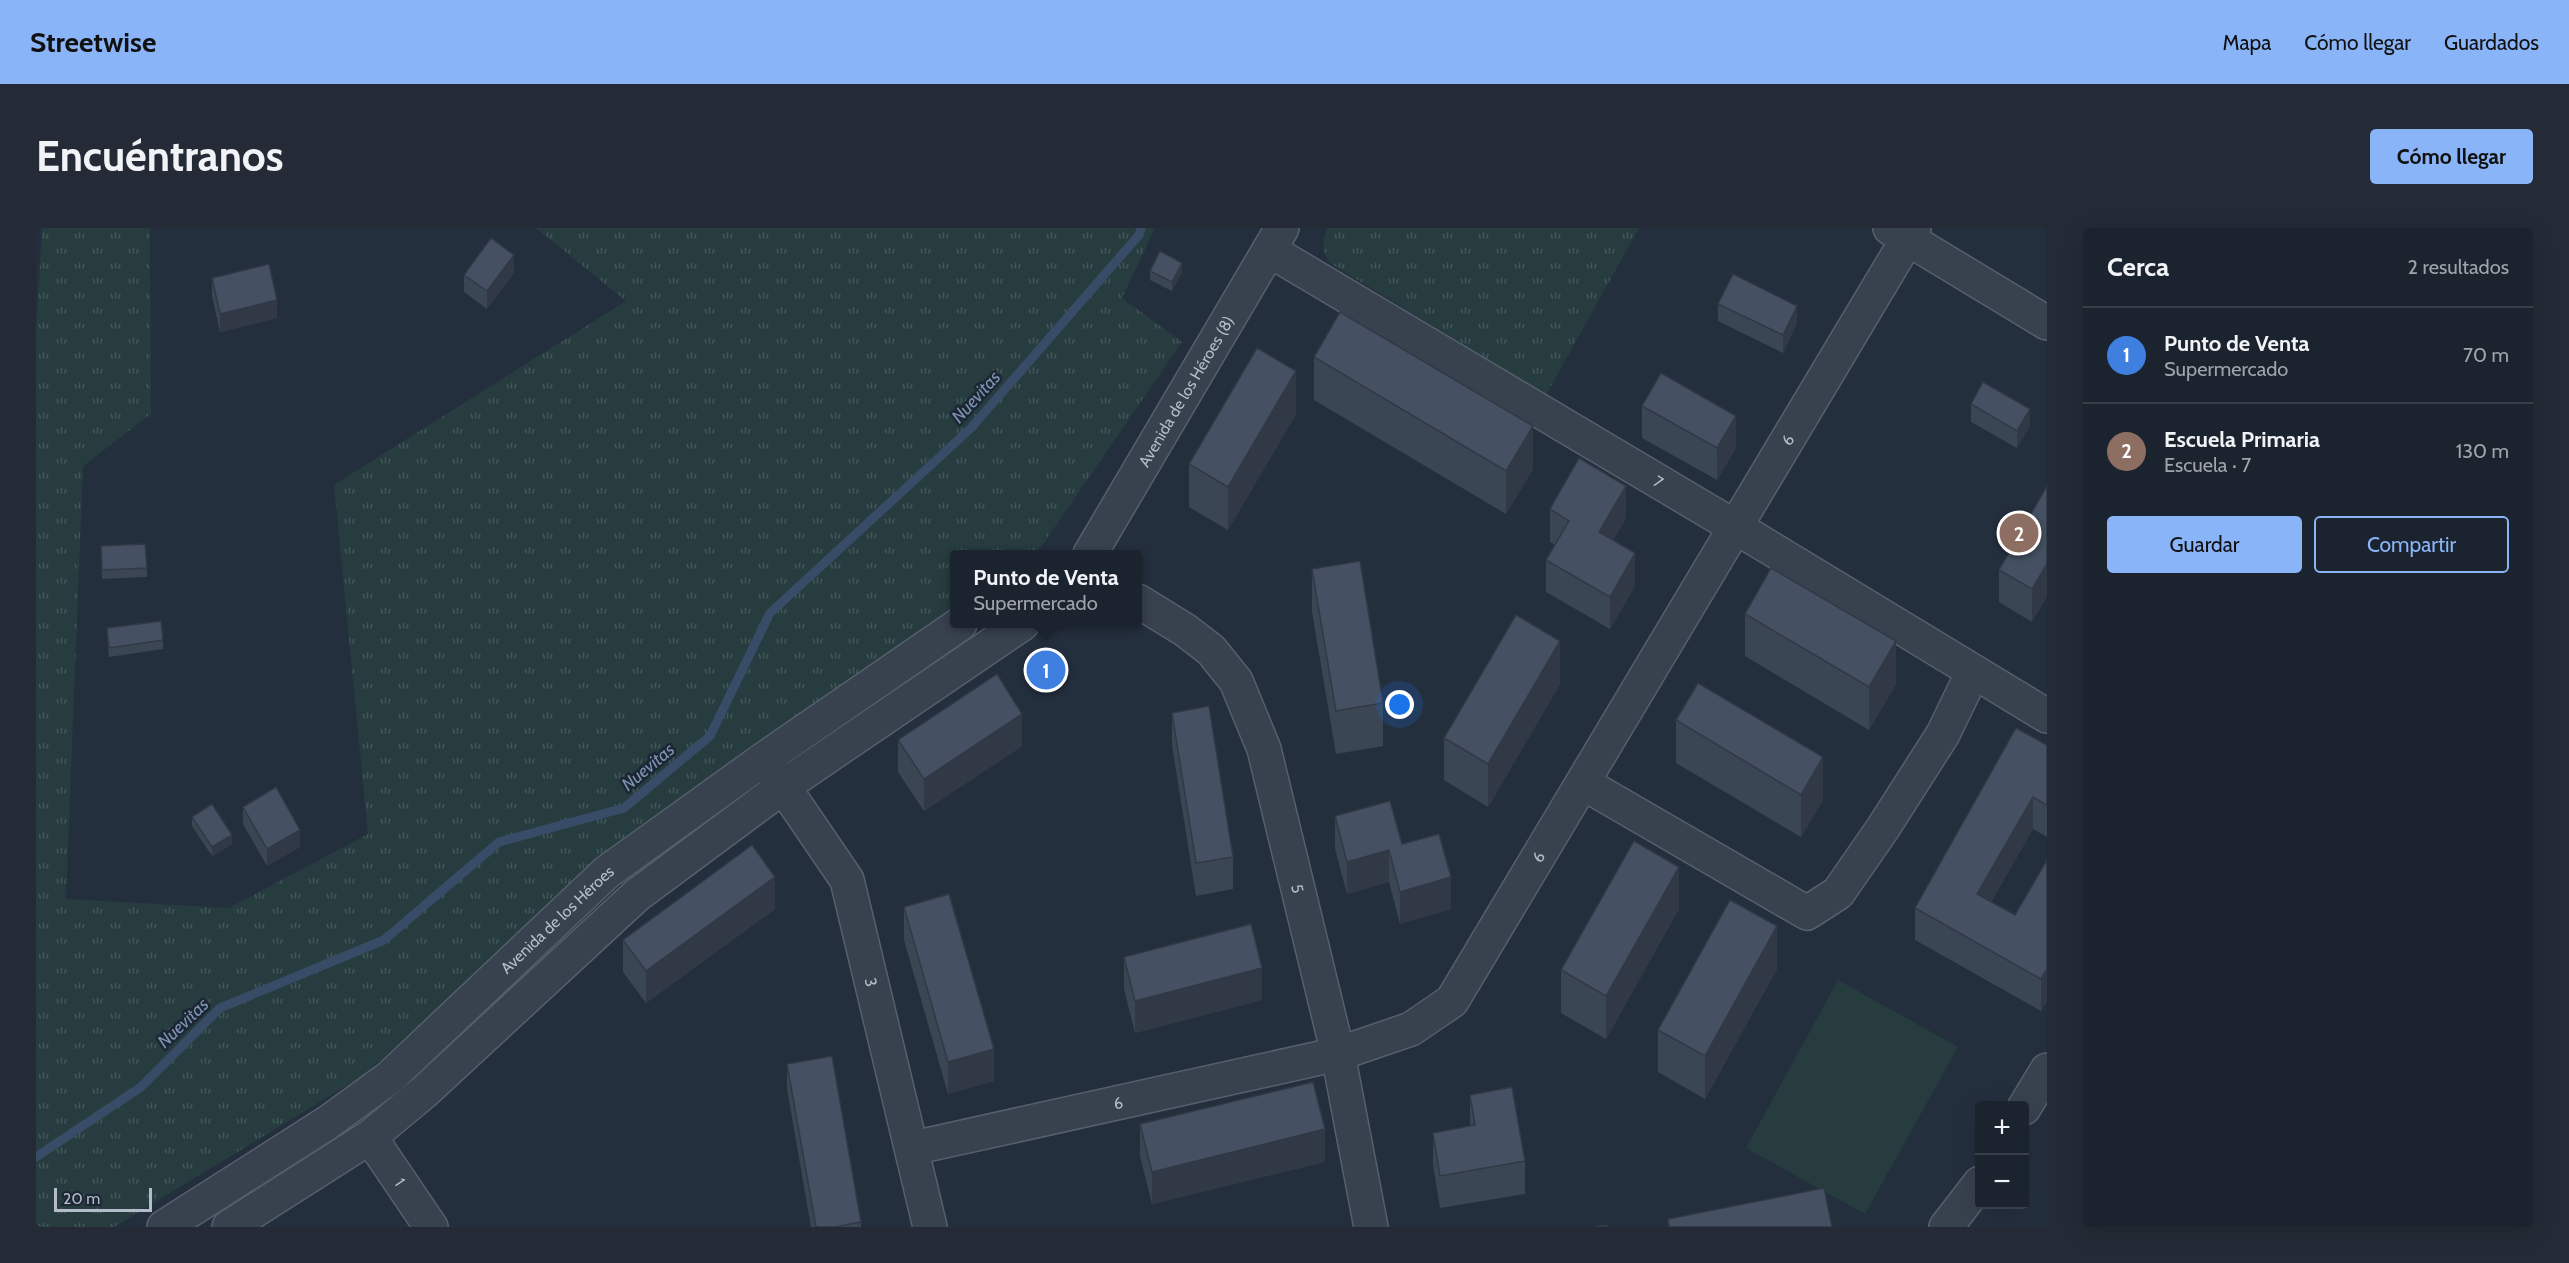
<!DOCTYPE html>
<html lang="es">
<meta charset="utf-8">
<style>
body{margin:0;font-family:Cabin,sans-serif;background:#242b36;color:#f1f3f6}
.controls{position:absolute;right:18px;bottom:18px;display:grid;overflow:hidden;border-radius:6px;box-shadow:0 6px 24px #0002}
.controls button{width:54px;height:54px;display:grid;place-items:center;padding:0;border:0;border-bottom:2px solid #39404a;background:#1b232e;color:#f1f3f6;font:30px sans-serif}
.scale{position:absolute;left:18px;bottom:15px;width:98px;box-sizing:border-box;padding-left:6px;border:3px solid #b4bcc9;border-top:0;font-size:16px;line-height:21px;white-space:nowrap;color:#b4bcc9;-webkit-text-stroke:4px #1d2633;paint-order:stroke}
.you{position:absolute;left:1364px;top:477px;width:21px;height:21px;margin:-15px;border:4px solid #fff;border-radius:50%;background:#1a73e8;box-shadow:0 0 0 9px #1a73e833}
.badge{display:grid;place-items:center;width:39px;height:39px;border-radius:50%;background:#8ab4f8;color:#fff;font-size:20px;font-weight:700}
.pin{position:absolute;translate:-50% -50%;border:3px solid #fff;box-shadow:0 2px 6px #0006}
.popup{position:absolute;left:914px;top:322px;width:192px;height:78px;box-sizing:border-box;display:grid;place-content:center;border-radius:6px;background:#1b232e;filter:drop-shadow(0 2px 4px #0005);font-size:20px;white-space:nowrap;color:#a0a4aa}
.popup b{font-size:22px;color:#f1f3f6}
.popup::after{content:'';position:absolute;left:50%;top:100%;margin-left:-12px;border:12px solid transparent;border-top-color:#1b232e}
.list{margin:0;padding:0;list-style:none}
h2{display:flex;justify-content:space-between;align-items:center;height:78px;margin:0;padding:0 24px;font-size:26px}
h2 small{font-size:20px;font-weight:400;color:#a0a4aa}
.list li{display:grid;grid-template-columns:39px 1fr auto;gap:18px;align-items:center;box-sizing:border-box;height:96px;padding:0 24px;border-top:2px solid #39404a}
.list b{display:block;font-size:22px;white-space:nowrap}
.list p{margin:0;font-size:20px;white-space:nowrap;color:#a0a4aa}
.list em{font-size:20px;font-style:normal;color:#a0a4aa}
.actions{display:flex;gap:12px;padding:18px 24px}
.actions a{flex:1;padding:14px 0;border:2px solid #8ab4f8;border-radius:6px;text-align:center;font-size:21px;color:#8ab4f8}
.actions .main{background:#8ab4f8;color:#111}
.map{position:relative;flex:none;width:2011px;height:999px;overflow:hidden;border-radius:6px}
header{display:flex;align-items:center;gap:36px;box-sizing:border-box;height:84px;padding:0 30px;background:#8ab4f8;color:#111}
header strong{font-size:28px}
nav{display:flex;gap:33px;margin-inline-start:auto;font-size:21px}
.intro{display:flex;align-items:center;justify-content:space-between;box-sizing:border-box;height:144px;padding:0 36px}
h1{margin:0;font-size:42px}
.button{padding:15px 27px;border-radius:6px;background:#8ab4f8;color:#111;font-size:21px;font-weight:700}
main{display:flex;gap:36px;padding:0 36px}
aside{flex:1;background:#1b232e;border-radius:6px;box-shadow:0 6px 24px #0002}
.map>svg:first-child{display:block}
</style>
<header>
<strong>Streetwise</strong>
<nav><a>Mapa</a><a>Cómo llegar</a><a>Guardados</a></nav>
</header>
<div class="intro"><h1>Encuéntranos</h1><a class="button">Cómo llegar</a></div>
<main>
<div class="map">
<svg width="2011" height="999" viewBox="0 0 2011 999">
<defs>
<pattern id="grass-tufts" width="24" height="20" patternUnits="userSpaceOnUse" patternTransform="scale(1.5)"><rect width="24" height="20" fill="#263c3f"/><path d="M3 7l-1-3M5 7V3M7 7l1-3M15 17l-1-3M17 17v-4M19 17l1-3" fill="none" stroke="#435659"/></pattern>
</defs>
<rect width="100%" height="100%" fill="#242f3e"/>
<g fill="url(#grass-tufts)">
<polygon points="6,0 114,0 115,186 47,238 30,671 193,680 332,606 298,257 590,73 500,0 1119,0 1086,70 1146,114 1005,319 994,326 918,326 918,379 587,612 328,847 78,999 0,999 0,101"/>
<path d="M1292,0H1603L1510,167L1294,35C1286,23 1285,13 1292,0Z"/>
</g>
<polygon fill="#263c3f" points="1802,752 1922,819 1829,986 1710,920"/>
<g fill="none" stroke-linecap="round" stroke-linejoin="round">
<polyline stroke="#394c67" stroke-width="9" points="0,929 105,859 184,780 348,712 463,614 588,580 674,508 734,385 935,200 1103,7 1105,0"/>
<defs>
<g id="minor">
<polyline points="1854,0 2011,95"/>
<path id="s1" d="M1233,22L1721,312L2011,488"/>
<path id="s2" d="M1054,326L1246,0"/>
<path id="s3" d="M1102,373L1149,402L1175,422L1200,453L1228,521L1302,826L1335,999"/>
<path id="s4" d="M736,542L811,652L894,999"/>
<polyline points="1547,555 1771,685 1802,665 1847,600 1907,506 1937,444"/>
<polyline points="1988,880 2011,842"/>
<path id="s5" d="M334,909L395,999"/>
<path id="s6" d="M877,920L1302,826L1375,801L1416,773L1878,0"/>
<path id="s7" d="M128,999L291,895L353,850L571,644L728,531L924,396"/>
<polyline points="193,999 334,909 388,864 601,667 748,558 986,396"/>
<polyline points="1910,999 1944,955"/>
</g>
</defs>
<use href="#minor" stroke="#565f6c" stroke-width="36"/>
<use href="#minor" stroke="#38414e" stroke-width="33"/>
</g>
<g fill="#3b4654">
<polygon points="1114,43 1146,44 1136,63 1114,52"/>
<polygon points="478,45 451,81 428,64 428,47"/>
<polygon points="176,50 241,90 184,104 176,68"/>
<polygon points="1682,76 1761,96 1747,125 1682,93"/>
<polygon points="1278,129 1497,241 1470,286 1278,172"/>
<polygon points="1935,176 1994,198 1981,220 1935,194"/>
<polygon points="1606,178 1700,220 1681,252 1606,210"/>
<polygon points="1260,186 1192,302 1153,279 1153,236"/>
<polygon points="2011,258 2011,368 1996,394 1963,374 1963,342"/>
<polygon points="1514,281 1590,290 1577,312 1599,358 1574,401 1510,364 1510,332 1519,317 1514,314"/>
<polygon points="65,327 111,340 111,349 66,351"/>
<polygon points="1276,341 1347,475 1347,518 1300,526 1276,384"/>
<polygon points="1709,386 1860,456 1833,502 1709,428"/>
<polygon points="71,400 127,412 127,421 73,429 71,409"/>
<polygon points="1524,456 1452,579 1408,552 1408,510"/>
<polygon points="1136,485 1197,629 1197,661 1160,668 1136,517"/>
<polygon points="1640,492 1787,572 1765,609 1640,535"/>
<polygon points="862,512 986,518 888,583 862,544"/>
<polygon points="2011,517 2011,609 1997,601 1955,674 1979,687 2011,632 2011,773 2005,783 1879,712 1879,680"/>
<polygon points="207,579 264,619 231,638 207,596"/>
<polygon points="1299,588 1366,616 1415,681 1364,696 1353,654 1311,666 1299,621"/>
<polygon points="156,589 196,616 176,628 156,598"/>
<polygon points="868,679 958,853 912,866 868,712"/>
<polygon points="739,681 610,775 587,744 587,712"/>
<polygon points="1643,681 1570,811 1525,785 1525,742"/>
<polygon points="1088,729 1226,772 1099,805 1088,761"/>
<polygon points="1741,741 1669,871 1622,844 1622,802"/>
<polygon points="751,836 825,994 825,999 775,999 751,861"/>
<polygon points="1434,867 1489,933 1489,966 1404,980 1397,937 1397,905 1434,898"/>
<polygon points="1104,896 1289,934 1116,976 1104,928"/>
</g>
<g fill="#303945">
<polygon points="478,27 478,45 451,81 451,63"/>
<polygon points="1146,35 1146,44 1136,63 1136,54"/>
<polygon points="241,72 241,90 184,104 184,86"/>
<polygon points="1761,78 1761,96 1747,125 1747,107"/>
<polygon points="1260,143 1260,186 1192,302 1192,259"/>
<polygon points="1994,181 1994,198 1981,220 1981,203"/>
<polygon points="1700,188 1700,220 1681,252 1681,220"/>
<polygon points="1497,198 1497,241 1470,286 1470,243"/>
<polygon points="1590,258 1590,290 1563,336 1563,304"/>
<polygon points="1599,325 1599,358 1574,401 1574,369"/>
<polygon points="2011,336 2011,368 1996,394 1996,361"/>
<polygon points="1524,413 1524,456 1452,579 1452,536"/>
<polygon points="1860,413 1860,456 1833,502 1833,459"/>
<polygon points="986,486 986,518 888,583 888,551"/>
<polygon points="1787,529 1787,572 1765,609 1765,567"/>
<polygon points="1997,569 1997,601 1941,698 1941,666"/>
<polygon points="264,602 264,619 231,638 231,621"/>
<polygon points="196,607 196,616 176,628 176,619"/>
<polygon points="1353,622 1353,654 1311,666 1311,634"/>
<polygon points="1643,639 1643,681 1570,811 1570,768"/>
<polygon points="739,649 739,681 610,775 610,743"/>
<polygon points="1415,649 1415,681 1364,696 1364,664"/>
<polygon points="1741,698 1741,741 1669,871 1669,828"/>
<polygon points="1226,740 1226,772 1099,805 1099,773"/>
<polygon points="2011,741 2011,773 2005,783 2005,751"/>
<polygon points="958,821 958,853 912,866 912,834"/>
<polygon points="1289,901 1289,934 1116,976 1116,944"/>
</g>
<g fill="#455162" stroke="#303945" stroke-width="1.5">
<polygon points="455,10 478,27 451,63 428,47"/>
<polygon points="1124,23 1146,35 1136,54 1114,43"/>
<polygon points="233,36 241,72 184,86 176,50"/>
<polygon points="1697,46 1761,78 1747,107 1682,76"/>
<polygon points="1304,84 1497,198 1470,243 1278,129"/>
<polygon points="1221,120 1260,143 1192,259 1153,236"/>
<polygon points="1625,145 1700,188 1681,220 1606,178"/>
<polygon points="1947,154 1994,181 1981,203 1935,176"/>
<polygon points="1543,230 1590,258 1563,304 1599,325 1574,369 1510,332 1533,293 1514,281"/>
<polygon points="2011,258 2011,336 1996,361 1963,342"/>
<polygon points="109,316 111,340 66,342 65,318"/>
<polygon points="1324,333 1347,475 1300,483 1276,341"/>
<polygon points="1735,340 1860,413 1833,459 1709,386"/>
<polygon points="1480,387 1524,413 1452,536 1408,510"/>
<polygon points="125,393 127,412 73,420 71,400"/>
<polygon points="961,446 986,486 888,551 862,512"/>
<polygon points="1662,455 1787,529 1765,567 1640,492"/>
<polygon points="1173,478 1197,629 1160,635 1136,485"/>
<polygon points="1980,500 2011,517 2011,577 1997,569 1941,666 1979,687 2011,632 2011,741 2005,751 1879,680"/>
<polygon points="240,559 264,602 231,621 207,579"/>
<polygon points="1354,573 1366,616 1403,606 1415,649 1364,664 1353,622 1311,634 1299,588"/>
<polygon points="176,576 196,607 176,619 156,589"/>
<polygon points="1598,613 1643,639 1570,768 1525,742"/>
<polygon points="716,617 739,649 610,743 587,712"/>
<polygon points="913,666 958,821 912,834 868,679"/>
<polygon points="1694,672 1741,698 1669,828 1622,802"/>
<polygon points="1215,696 1226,740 1099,773 1088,729"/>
<polygon points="796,828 825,994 799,999 780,999 751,836"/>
<polygon points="1277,854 1289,901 1116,944 1104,896"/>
<polygon points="1476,859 1489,933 1404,948 1397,905 1439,897 1434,867"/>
<polygon points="1788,960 1796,999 1633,999 1632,991"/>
<polygon points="1571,997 1571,999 1559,999"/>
</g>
<g text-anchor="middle" stroke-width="5" stroke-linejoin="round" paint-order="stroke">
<g font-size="16" fill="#b4bcc9" stroke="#1d2633">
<text dy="6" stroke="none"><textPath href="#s2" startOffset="189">Avenida de los Héroes (8)</textPath></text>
<text dy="6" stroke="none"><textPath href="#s6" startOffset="1216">6</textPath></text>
<text dy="6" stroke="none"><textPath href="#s1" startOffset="453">7</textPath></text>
<text dy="6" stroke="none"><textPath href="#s6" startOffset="730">6</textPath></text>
<text dy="6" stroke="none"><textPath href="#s3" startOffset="345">5</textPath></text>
<text dy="6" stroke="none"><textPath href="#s7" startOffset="501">Avenida de los Héroes</textPath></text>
<text dy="6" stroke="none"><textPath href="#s4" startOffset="238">3</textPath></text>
<text dy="6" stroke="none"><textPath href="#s6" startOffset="210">6</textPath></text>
<text dy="6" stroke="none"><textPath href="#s5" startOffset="54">1</textPath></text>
</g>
<g font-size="18" font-style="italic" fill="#7c92b1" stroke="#1d2633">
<text transform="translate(940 169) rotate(-48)" y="6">Nuevitas</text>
<text transform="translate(612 539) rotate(-40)" y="6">Nuevitas</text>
<text transform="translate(147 795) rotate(-44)" y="6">Nuevitas</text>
</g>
</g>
</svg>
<div class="controls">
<button>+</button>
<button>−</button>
</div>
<div class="scale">20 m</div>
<div class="you"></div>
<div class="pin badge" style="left:1010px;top:442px;background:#3f7fe0">1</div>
<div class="popup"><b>Punto de Venta</b>Supermercado</div>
<div class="pin badge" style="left:1983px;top:305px;background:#8d6e63">2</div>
</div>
<aside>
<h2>Cerca<small>2 resultados</small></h2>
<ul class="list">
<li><span class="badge" style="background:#3f7fe0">1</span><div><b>Punto de Venta</b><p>Supermercado</p></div><em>70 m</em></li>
<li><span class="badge" style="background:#8d6e63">2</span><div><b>Escuela Primaria</b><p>Escuela · 7</p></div><em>130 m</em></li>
</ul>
<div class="actions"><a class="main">Guardar</a><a>Compartir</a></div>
</aside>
</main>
